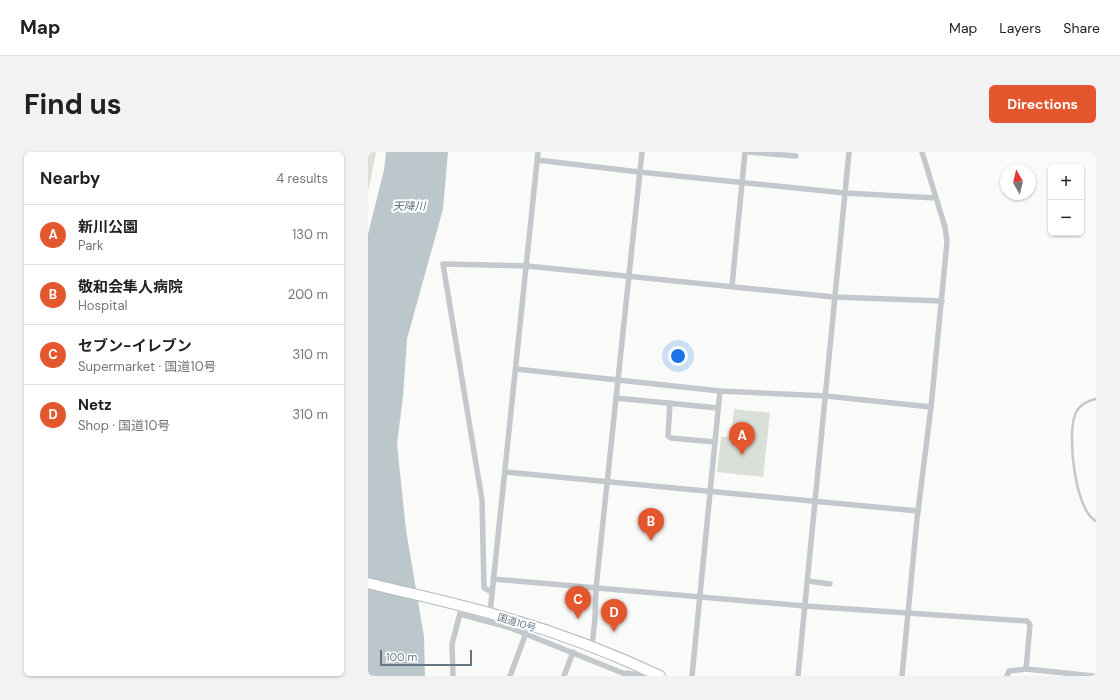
<!DOCTYPE html>
<meta charset="utf-8">
<style>
body{margin:0;font-family:"DM Sans","Noto Sans JP",sans-serif;background:#f2f2f2;color:#222}
.controls{position:absolute;right:12px;top:12px;display:grid;overflow:hidden;border-radius:6px;box-shadow:0 1px 3px #0004}
.controls button{width:36px;height:36px;display:grid;place-items:center;padding:0;border:0;border-bottom:1px solid #e0e0e0;background:#fff;color:#222;font:20px sans-serif}
.compass{position:absolute;left:632px;top:12px;width:36px;height:36px;border-radius:50%;background:#fff;box-shadow:0 1px 3px #0004;rotate:352deg}
.scale{position:absolute;left:12px;bottom:10px;width:92px;box-sizing:border-box;padding-left:4px;border:2px solid #657683;border-top:0;font-size:11px;line-height:14px;white-space:nowrap;color:#657683;-webkit-text-stroke:3px #fff;paint-order:stroke}
.you{position:absolute;left:310px;top:204px;width:14px;height:14px;margin:-10px;border:3px solid #fff;border-radius:50%;background:#1a73e8;box-shadow:0 0 0 6px #1a73e833}
.badge{display:grid;place-items:center;width:26px;height:26px;border-radius:50%;background:#e4572e;color:#fff;font-size:13px;font-weight:700}
.pin{position:absolute;translate:-50% -33px;filter:drop-shadow(0 1px 2px #0008)}
.pin::after{content:'';position:absolute;top:21px;width:14px;height:12px;background:inherit;clip-path:polygon(0 0,100% 0,50% 100%)}
.list{margin:0;padding:0;list-style:none}
h2{display:flex;justify-content:space-between;align-items:center;height:52px;margin:0;padding:0 16px;font-size:17px}
h2 small{font-size:13px;font-weight:400;color:#767676}
.list li{display:grid;grid-template-columns:26px 1fr auto;gap:12px;align-items:center;box-sizing:border-box;height:60px;padding:0 16px;border-top:1px solid #e0e0e0}
.list b{display:block;font-size:15px;white-space:nowrap}
.list p{margin:0;font-size:13px;white-space:nowrap;color:#767676}
.list em{font-size:13px;font-style:normal;color:#767676}
.map{position:relative;flex:none;width:728px;height:524px;overflow:hidden;border-radius:6px}
header{display:flex;align-items:center;gap:24px;box-sizing:border-box;height:56px;padding:0 20px;background:#fff;border-bottom:1px solid #e0e0e0}
header strong{font-size:19px}
nav{display:flex;gap:22px;margin-inline-start:auto;font-size:14px}
.intro{display:flex;align-items:center;justify-content:space-between;box-sizing:border-box;height:96px;padding:0 24px}
h1{margin:0;font-size:28px}
.button{padding:10px 18px;border-radius:6px;background:#e4572e;color:#fff;font-size:14px;font-weight:700}
main{display:flex;gap:24px;padding:0 24px}
aside{flex:1;background:#fff;border-radius:6px;box-shadow:0 1px 3px #0004}
.map>svg:first-child{display:block}
</style>
<header>
<strong>Map</strong>
<nav><a>Map</a><a>Layers</a><a>Share</a></nav>
</header>
<div class="intro"><h1>Find us</h1><a class="button">Directions</a></div>
<main>
<aside>
<h2>Nearby<small>4 results</small></h2>
<ul class="list">
<li><span class="badge">A</span><div><b>新川公園</b><p>Park</p></div><em>130 m</em></li>
<li><span class="badge">B</span><div><b>敬和会隼人病院</b><p>Hospital</p></div><em>200 m</em></li>
<li><span class="badge">C</span><div><b>セブン-イレブン</b><p>Supermarket · 国道10号</p></div><em>310 m</em></li>
<li><span class="badge">D</span><div><b>Netz</b><p>Shop · 国道10号</p></div><em>310 m</em></li>
</ul>
</aside>
<div class="map">
<svg width="728" height="524" viewBox="0 0 728 524">
<rect width="100%" height="100%" fill="#fafaf8"/>
<g fill="#dadfd7">
<polygon points="0,0 8,0 0,40"/>
<polygon points="366,257 402,261 395,325 349,320 353,285 363,285"/>
</g>
<polygon fill="#bbc7cb" points="18,0 80,0 75,57 39,187 35,244 29,292 38,378 56,485 57,524 0,524 0,82 16,18"/>
<g fill="none" stroke-linecap="round" stroke-linejoin="round">
<defs>
<path id="highway" d="M0,431C40,441 81,450 121,461C180,477 237,498 292,524"/>
</defs>
<use href="#highway" stroke="#b4b9bd" stroke-width="12"/>
<path stroke="#c3c8cc" stroke-width="2.5" d="M728,247C719,249 710,254 707,263C699,283 707,359 728,369"/>
<g stroke="#c3c8cc" stroke-width="5.5">
<polyline points="380,0 428,4"/>
<polyline points="169,8 271,20 477,41 568,46"/>
<polyline points="364,134 377,0"/>
<polyline points="148,217 352,239 458,244 563,255"/>
<polyline points="248,246 350,256"/>
<polyline points="302,251 300,284 303,286 347,290"/>
<polyline points="137,320 550,359"/>
<polyline points="125,427 437,454 659,469 662,473 658,517 726,524"/>
<polyline points="440,429 462,432"/>
<polyline points="124,440 116,436 114,348 75,112 159,114 466,145 574,149"/>
<polyline points="122,461 170,0"/>
<polyline points="92,462 143,476 262,524"/>
<polyline points="224,494 227,466 228,436 274,0"/>
<polyline points="259,521 277,524"/>
<polyline points="85,524 84,492 93,458"/>
<polyline points="142,524 158,481"/>
<polyline points="196,524 205,500"/>
<polyline points="324,524 352,239"/>
<path d="M430,524C448,349 463,175 481,0"/>
<polyline points="534,524 549,367 563,255 579,90 577,75 554,0"/>
<polyline points="639,524 641,519 658,517"/>
</g>
<use href="#highway" stroke="#fff" stroke-width="10"/>
</g>
<g text-anchor="middle" stroke-width="4" stroke-linejoin="round" paint-order="stroke">
<g font-size="10" fill="#657683" stroke="#fff">
<text transform="translate(149 470) rotate(17)" y="4">国道10号</text>
</g>
<g font-size="11" font-style="italic" fill="#60757c" stroke="#fff">
<text x="41" y="58">天降川</text>
</g>
</g>
</svg>
<div class="controls">
<button>+</button>
<button>−</button>
</div>
<svg class="compass" viewBox="-18 -18 36 36"><path d="M0-13l5 13h-10z" fill="#e53935"/><path d="M0 13l5-13h-10z" fill="#767676"/></svg>
<div class="scale">100 m</div>
<div class="you"></div>
<div class="pin badge" style="left:374px;top:303px">A</div>
<div class="pin badge" style="left:283px;top:389px">B</div>
<div class="pin badge" style="left:210px;top:467px">C</div>
<div class="pin badge" style="left:246px;top:480px">D</div>
</div>
</main>
